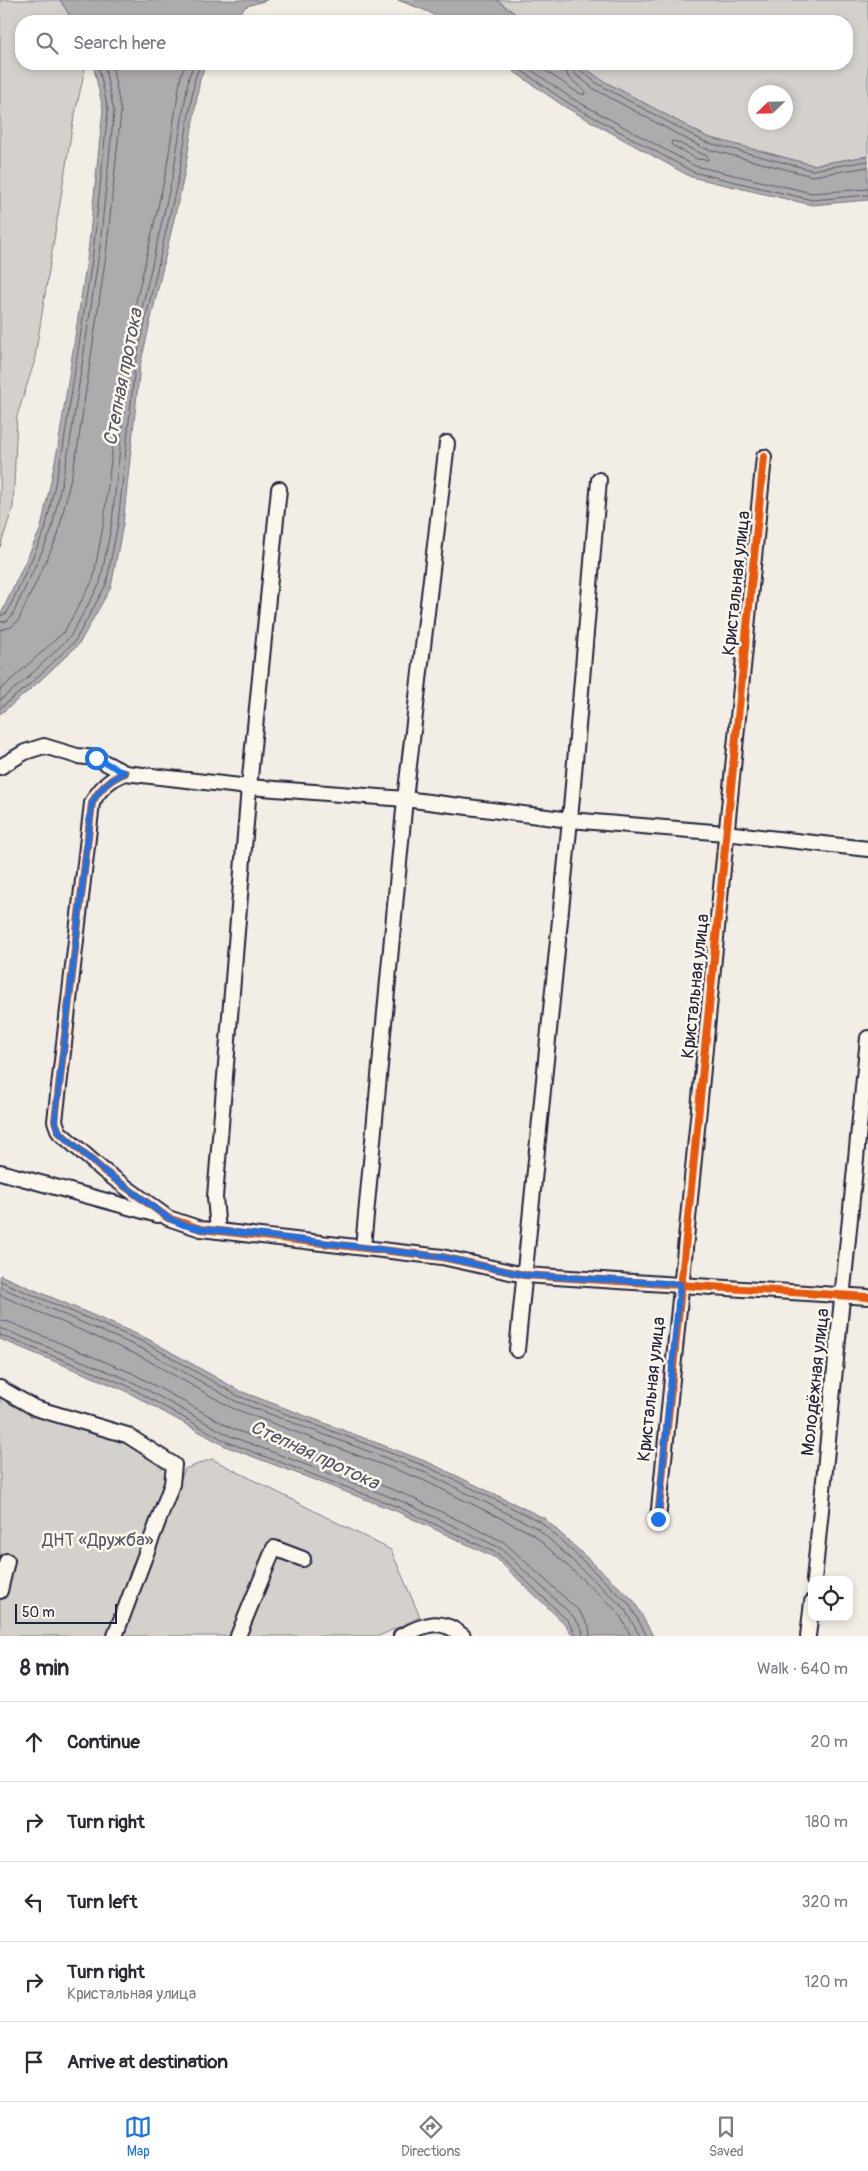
<!DOCTYPE html>
<meta charset="utf-8">
<style>
body{margin:0;font-family:Pangolin,sans-serif;background:#f7f7f7;color:#2b2b33}
.controls{position:absolute;right:15px;bottom:15px;display:grid;overflow:hidden;border-radius:10px;box-shadow:0 2px 8px #0003}
.controls button{width:45px;height:45px;display:grid;place-items:center;padding:0;border:0;border-bottom:1px solid #e1e1e2;background:#fff;color:#2b2b33;font:25px sans-serif}
.compass{position:absolute;left:748px;top:85px;width:45px;height:45px;border-radius:50%;background:#fff;box-shadow:0 2px 8px #0003;rotate:247deg}
.scale{position:absolute;left:15px;bottom:12px;width:102px;box-sizing:border-box;padding-left:5px;border:2px solid #22223b;border-top:0;font-size:14px;line-height:18px;white-space:nowrap;color:#22223b;-webkit-text-stroke:4px #fbf7ec;paint-order:stroke}
.stop{position:absolute;width:15px;height:15px;margin:-11px;border:4px solid #1a73e8;border-radius:50%;background:#fff}
.stop.end{background:#1a73e8;border-color:#fff;box-shadow:0 1px 5px #0008}
.list{margin:0;padding:0;list-style:none}
h2{display:flex;justify-content:space-between;align-items:center;height:65px;margin:0;padding:0 20px;font-size:21px}
h2 small{font-size:16px;font-weight:400;color:#7c7c81}
.list li{display:grid;grid-template-columns:32px 1fr auto;gap:15px;align-items:center;box-sizing:border-box;height:80px;padding:0 20px;border-top:1px solid #e1e1e2}
.list b{display:block;font-size:19px;white-space:nowrap}
.list p{margin:0;font-size:16px;white-space:nowrap;color:#7c7c81}
.list em{font-size:16px;font-style:normal;color:#7c7c81}
.icon{flex:none;width:28px;height:28px;fill:none;stroke:currentColor;stroke-width:2;stroke-linecap:round;stroke-linejoin:round}
.map{position:relative;flex:none;width:868px;height:1636px;overflow:hidden}
.search{position:absolute;background:#fff;box-shadow:0 2px 8px #0003;left:15px;right:15px;top:15px;height:55px;display:flex;align-items:center;gap:12px;box-sizing:border-box;padding:0 18px;border-radius:20px;color:#7c7c81;font-size:19px}
.sheet{height:465px;background:#fff}
nav{display:flex;justify-content:space-around;align-items:center;box-sizing:border-box;height:70px;border-top:1px solid #e1e1e2;background:#fff;font-size:14px;color:#7c7c81}
nav a{display:grid;justify-items:center;gap:2px}
nav .on{color:#1a73e8}
.map>svg:first-child{display:block}
</style>
<div class="map">
<svg width="868" height="1636" viewBox="0 0 868 1636">
<rect width="100%" height="100%" fill="#f2eee5"/>
<filter id="ink" filterUnits="userSpaceOnUse"><feTurbulence type="fractalNoise" baseFrequency=".02" numOctaves="2"/><feDisplacementMap in="SourceGraphic" scale="10" xChannelSelector="R" yChannelSelector="G"/><feConvolveMatrix kernelMatrix="1 2 1 2 8 2 1 2 1" color-interpolation-filters="sRGB"/></filter>
<g filter="url(#ink)">
<g fill="#d4d1cc" stroke="#7b7a84" fill-rule="evenodd">
<polygon points="0,0 60,0 73,21 21,21 21,64 86,64 72,128 34,363 17,416 13,507 0,547"/>
<path d="M497,0H868V156L813,165L707,137L600,79L580,64H847V21H525ZM756,92H786V122H756Z"/>
<polygon points="0,1396 40,1417 116,1438 181,1478 185,1469 212,1459 391,1550 420,1617 379,1636 0,1636"/>
</g>
<g fill="#aeabad" stroke="#76747f">
<polygon points="60,0 267,0 247,6 231,21 73,21"/>
<polygon points="398,0 497,0 525,21 442,21 429,12"/>
<polygon points="93,64 206,64 200,79 184,176 140,366 123,524 111,587 79,644 31,689 0,714 0,616 41,528 58,447 88,253 103,109"/>
<polygon points="503,64 580,64 600,79 707,137 813,165 868,156 868,200 812,205 691,177 565,107"/>
<polygon points="0,1275 148,1339 240,1391 430,1463 544,1518 634,1601 653,1636 573,1636 565,1624 496,1558 396,1511 225,1446 124,1390 0,1339"/>
</g>
<g fill="none" stroke-linecap="round" stroke-linejoin="round">
<g stroke="#5a5969" stroke-width="1">
<polyline points="512,64 568,103 693,172 812,200 868,195"/>
<polyline points="523,64 571,98 695,166 812,193 868,189"/>
<polyline points="536,64 575,91 584,95 585,91 568,77 564,64"/>
<polyline points="571,64 575,74 594,89 703,148 812,176 868,167"/>
<polyline points="578,64 579,69 598,84 705,142 812,170 868,161"/>
<polygon points="674,141 707,156 708,160 697,159 672,145 671,142"/>
<polyline points="0,616 7,613 45,530 63,448 93,253 108,110 98,64"/>
<polyline points="0,622 7,621 12,616 51,532 69,449 99,254 114,111 104,64"/>
<polyline points="0,630 11,627 18,621 58,535 77,451 106,255 121,112 112,64"/>
<polyline points="0,690 64,632 93,580 104,521 122,363 166,172 181,75 186,64"/>
<polyline points="0,700 24,681 70,637 100,583 112,522 129,364 173,174 189,76 194,64"/>
<polyline points="0,708 28,686 75,641 106,585 118,523 135,365 179,175 195,78 201,64"/>
<polyline points="0,1281 146,1343 238,1396 428,1467 541,1522 629,1604 647,1636"/>
<polyline points="0,1287 143,1349 235,1401 426,1473 537,1528 624,1608 640,1636"/>
<polyline points="0,1295 140,1356 232,1408 423,1480 533,1534 618,1612 631,1636"/>
<polyline points="0,1321 9,1322 132,1373 233,1429 404,1494 504,1542 579,1611 589,1626 590,1636"/>
<polyline points="0,1328 129,1380 230,1436 401,1501 500,1548 573,1616 582,1629 583,1636"/>
<polyline points="0,1335 126,1385 227,1442 398,1507 498,1554 568,1621 577,1636"/>
</g>
<defs>
<g id="minor">
<polyline points="0,767 25,752 44,746 77,756 96,758 125,773 249,787 405,799 570,820 725,833 868,849"/>
<path d="M125,773C110,779 99,789 92,803L55,1121L59,1132L104,1171L168,1218L201,1229L442,1257L524,1275L868,1297"/>
<polyline points="0,1172 158,1215"/>
<polyline points="218,1231 215,1197 249,787 279,489"/>
<polyline points="363,1247 405,799 447,443"/>
<polyline points="517,1350 570,820 599,480"/>
<polyline points="0,1388 35,1408 127,1435 174,1465 172,1484 115,1636"/>
<polyline points="658,1519 764,457"/>
<polyline points="814,1580 868,1038"/>
<polyline points="0,1591 7,1561"/>
<polyline points="238,1636 274,1548 303,1559"/>
<path d="M401,1636C425,1625 440,1616 463,1636"/>
<polyline points="808,1636 812,1602"/>
</g>
</defs>
<use href="#minor" stroke="#22223b" stroke-width="18"/>
<use href="#minor" stroke="#fbf7ec" stroke-width="14"/>
<defs>
<g id="cycleway">
<path d="M125,773C110,779 99,789 92,803L55,1121L59,1132L104,1171L168,1218L201,1229L442,1257L524,1275L868,1297"/>
<polyline points="658,1519 764,457"/>
</g>
</defs>
<use href="#cycleway" stroke="#fbf7ec" stroke-width="11"/>
<use href="#cycleway" stroke="#e8590c" stroke-width="8"/>
</g>
</g>
<g fill="none" stroke-linecap="round" stroke-linejoin="round" filter="url(#ink)">
<path stroke="#1a73e8" stroke-width="6" d="M96,758L125,773C110,779 99,789 92,803L55,1121L59,1132L104,1171L168,1218L184,1225L201,1229L252,1234L442,1257L524,1275L680,1284L658,1519"/>
</g>
<g text-anchor="middle" stroke-width="5" stroke-linejoin="round" paint-order="stroke">
<g font-size="18" fill="#22223b" stroke="#fbf7ec">
<text transform="translate(736 583) rotate(-84)" y="6">Кристальная улица</text>
<text transform="translate(695 986) rotate(-84)" y="6">Кристальная улица</text>
<text transform="translate(815 1382) rotate(-84)" y="6">Молодёжная улица</text>
<text transform="translate(651 1389) rotate(-84)" y="6">Кристальная улица</text>
</g>
<g font-size="18" fill="#575766" stroke="#fbf7ec">
<text x="98" y="1546">ДНТ «Дружба»</text>
</g>
<g font-size="19" font-style="italic" fill="#535263" stroke="#fbf7ec">
<text transform="translate(122 377) rotate(-79)" y="7">Степная протока</text>
<text transform="translate(315 1454) rotate(25)" y="7">Степная протока</text>
</g>
</g>
</svg>
<div class="controls">
<button><svg class="icon" aria-label="locate" viewBox="0 0 24 24"><circle cx="12" cy="12" r="6"/><path d="M12 2v4M12 18v4M2 12h4M18 12h4"/></svg></button>
</div>
<svg class="compass" viewBox="-18 -18 36 36"><path d="M0-13l5 13h-10z" fill="#e53935"/><path d="M0 13l5-13h-10z" fill="#7c7c81"/></svg>
<div class="scale">50 m</div>
<div class="stop" style="left:96px;top:758px"></div>
<div class="stop end" style="left:658px;top:1519px"></div>
<div class="search"><svg class="icon" aria-label="search" viewBox="0 0 24 24"><circle cx="10" cy="10" r="6"/><path d="M15 15l6 6"/></svg>Search here</div>
</div>
<section class="sheet">
<h2>8 min<small>Walk · 640 m</small></h2>
<ul class="list">
<li><svg class="icon" aria-label="ahead" viewBox="0 0 24 24"><path d="M12 20V5M6 11l6-6 6 6"/></svg><div><b>Continue</b></div><em>20 m</em></li>
<li><svg class="icon" aria-label="right" viewBox="0 0 24 24"><path d="M7 20v-9h11M14 6l5 5-5 5"/></svg><div><b>Turn right</b></div><em>180 m</em></li>
<li><svg class="icon" aria-label="left" viewBox="0 0 24 24"><path d="M17 20v-9H6M10 6l-5 5 5 5"/></svg><div><b>Turn left</b></div><em>320 m</em></li>
<li><svg class="icon" aria-label="right" viewBox="0 0 24 24"><path d="M7 20v-9h11M14 6l5 5-5 5"/></svg><div><b>Turn right</b><p>Кристальная улица</p></div><em>120 m</em></li>
<li><svg class="icon" aria-label="arrive" viewBox="0 0 24 24"><path d="M6 21V4h12l-3 4 3 4H6"/></svg><div><b>Arrive at destination</b></div></li>
</ul>
</section>
<nav>
<a class="on"><svg class="icon" aria-label="map" viewBox="0 0 24 24"><path d="M3 6l6-2 6 2 6-2v14l-6 2-6-2-6 2zM9 4v14M15 6v14"/></svg>Map</a>
<a><svg class="icon" aria-label="directions" viewBox="0 0 24 24"><path d="M12 3l9 9-9 9-9-9zM9 14v-3h6M13 9l2 2-2 2"/></svg>Directions</a>
<a><svg class="icon" aria-label="saved" viewBox="0 0 24 24"><path d="M7 4h10v16l-5-4-5 4z"/></svg>Saved</a>
</nav>
